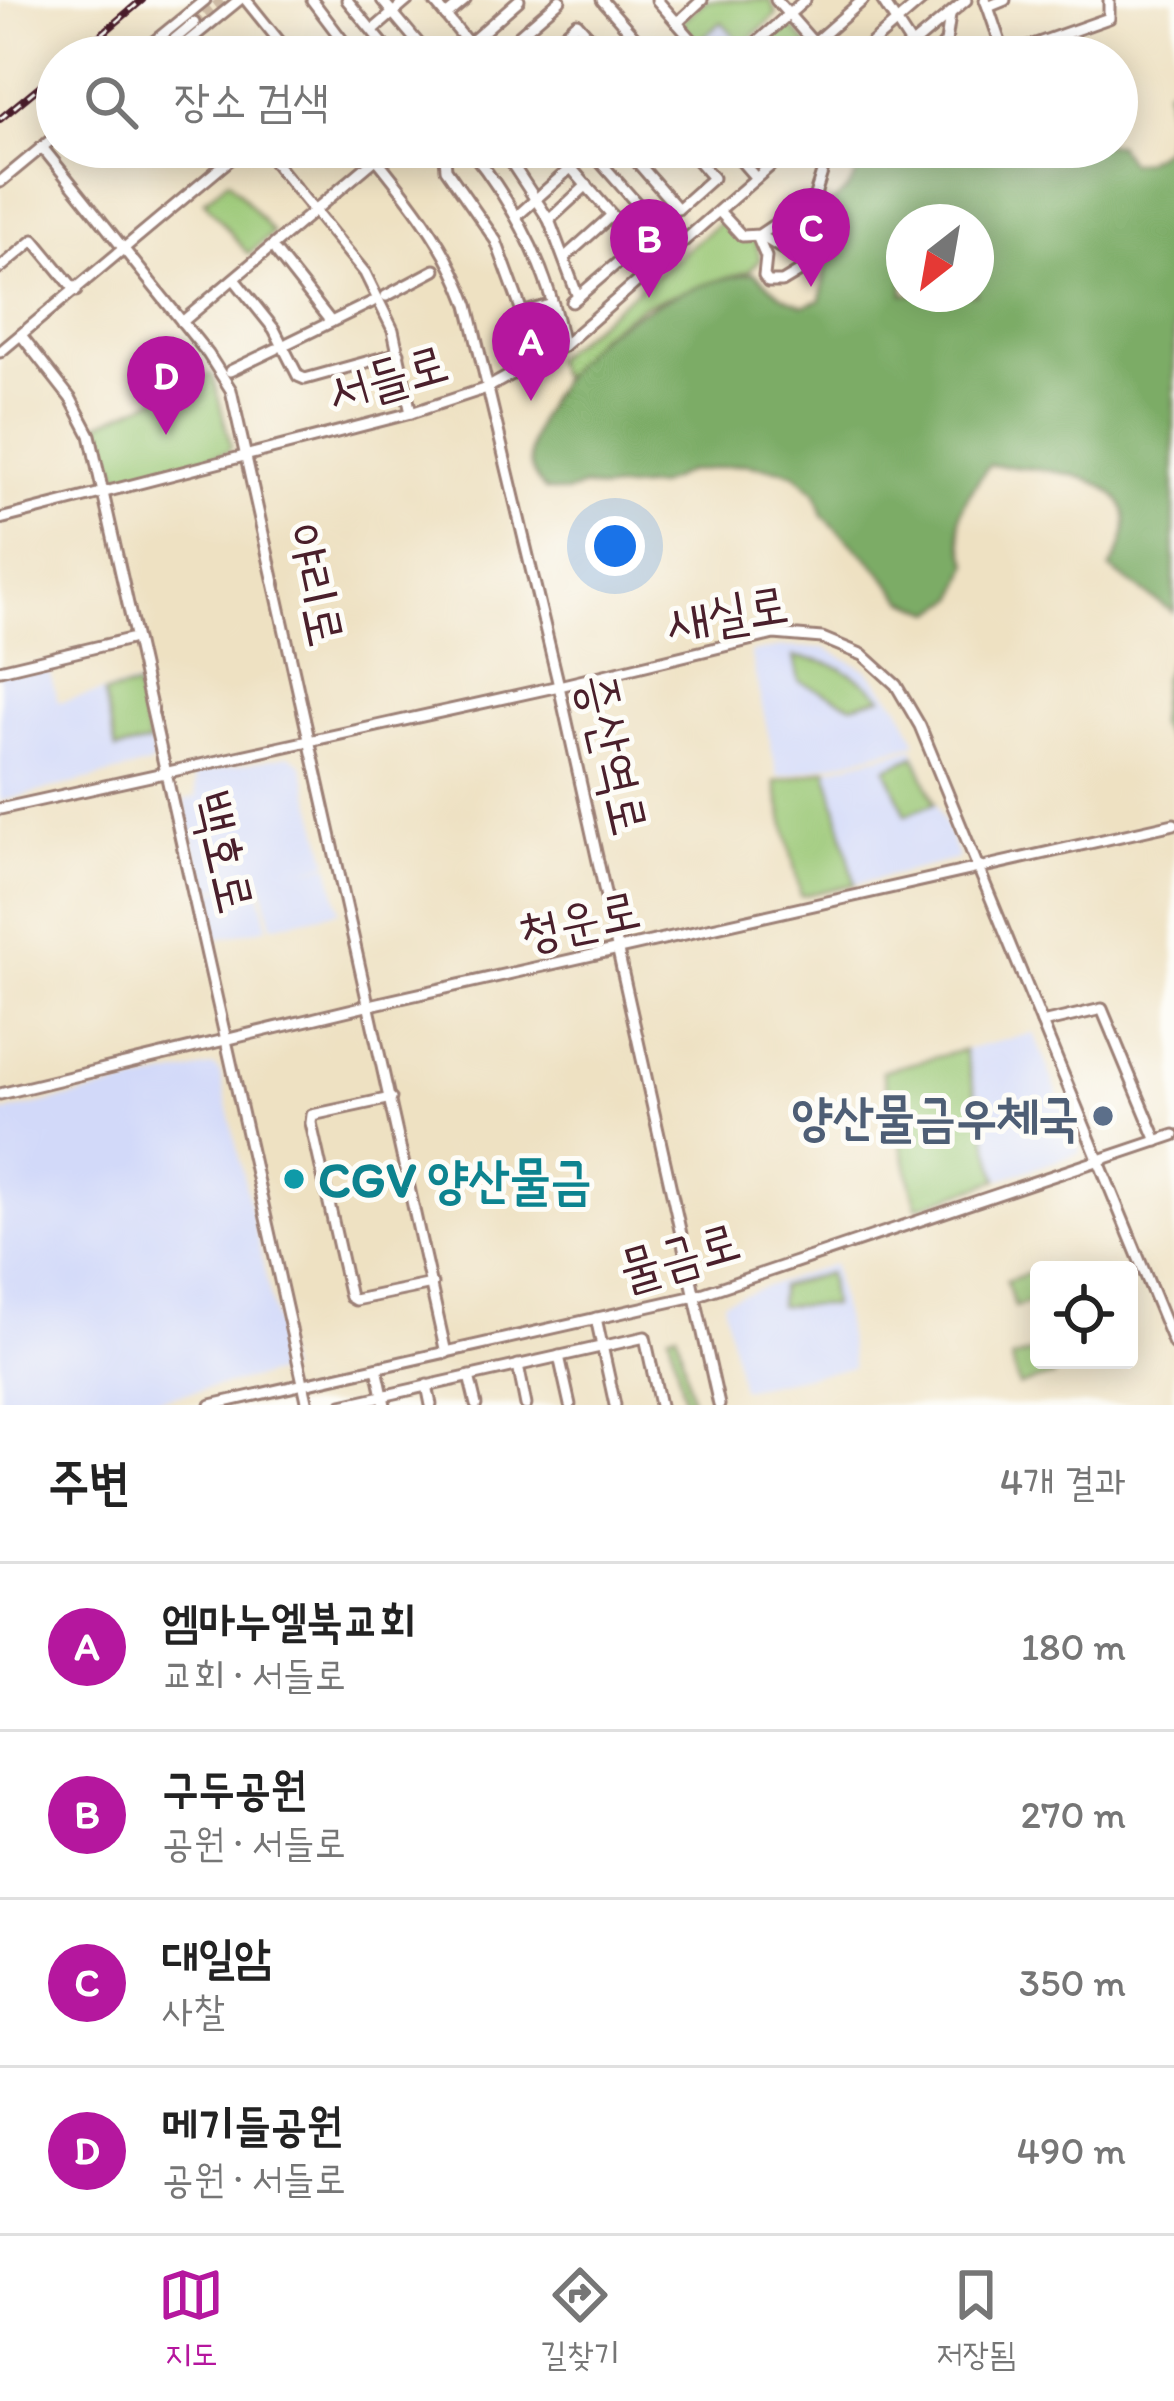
<!DOCTYPE html>
<html lang="ko">
<meta charset="utf-8">
<style>
body{margin:0;font-family:Itim,"Poor Story",sans-serif;background:#f6f6f6;color:#222}
.controls{position:absolute;right:36px;bottom:36px;display:grid;overflow:hidden;border-radius:12px;box-shadow:0 6px 30px #0003}
.controls button{width:108px;height:108px;display:grid;place-items:center;padding:0;border:0;border-bottom:3px solid #e0e0e0;background:#fff;color:#222;font:60px sans-serif}
.compass{position:absolute;left:886px;top:204px;width:108px;height:108px;border-radius:50%;background:#fff;box-shadow:0 6px 30px #0003;rotate:211deg}
.you{position:absolute;left:615px;top:546px;width:42px;height:42px;margin:-30px;border:9px solid #fff;border-radius:50%;background:#1a73e8;box-shadow:0 0 0 18px #1a73e833}
.badge{display:grid;place-items:center;width:78px;height:78px;border-radius:50%;background:#b5179e;color:#fff;font-size:39px;font-weight:700}
.pin{position:absolute;translate:-50% -99px;filter:drop-shadow(0 3px 6px #0008)}
.pin::after{content:'';position:absolute;top:63px;width:42px;height:36px;background:inherit;clip-path:polygon(0 0,100% 0,50% 100%)}
.list{margin:0;padding:0;list-style:none}
h2{display:flex;justify-content:space-between;align-items:center;height:156px;margin:0;padding:0 48px;font-size:51px}
h2 small{font-size:39px;font-weight:400;color:#767676}
.list li{display:grid;grid-template-columns:78px 1fr auto;gap:36px;align-items:center;box-sizing:border-box;height:168px;padding:0 48px;border-top:3px solid #e0e0e0}
.list b{display:block;font-size:45px;white-space:nowrap}
.list p{margin:0;font-size:39px;white-space:nowrap;color:#767676}
.list em{font-size:39px;font-style:normal;color:#767676}
.icon{flex:none;width:66px;height:66px;fill:none;stroke:currentColor;stroke-width:2;stroke-linecap:round;stroke-linejoin:round}
.map{position:relative;flex:none;width:1174px;height:1405px;overflow:hidden}
.search{position:absolute;background:#fff;box-shadow:0 6px 30px #0003;left:36px;right:36px;top:36px;height:132px;display:flex;align-items:center;gap:30px;box-sizing:border-box;padding:0 42px;border-radius:66px;color:#767676;font-size:45px}
.sheet{height:828px;background:#fff}
nav{display:flex;justify-content:space-around;align-items:center;box-sizing:border-box;height:168px;border-top:3px solid #e0e0e0;background:#fff;font-size:33px;color:#767676}
nav a{display:grid;justify-items:center;gap:6px}
nav .on{color:#b5179e}
.map>svg:first-child{display:block}
</style>
<div class="map">
<svg width="1174" height="1405" viewBox="0 0 1174 1405">
<rect width="100%" height="100%" fill="#fdfcf7"/>
<filter id="ink" filterUnits="userSpaceOnUse"><feTurbulence type="fractalNoise" baseFrequency=".00833" numOctaves="2"/><feDisplacementMap in="SourceGraphic" scale="24" xChannelSelector="R" yChannelSelector="G"/><feConvolveMatrix kernelMatrix="1 2 1 2 8 2 1 2 1" color-interpolation-filters="sRGB"/></filter>
<filter id="wash" filterUnits="userSpaceOnUse"><feTurbulence type="fractalNoise" baseFrequency=".004" numOctaves="4" result="noise"/><feDisplacementMap in="SourceGraphic" scale="48" xChannelSelector="R" yChannelSelector="G"/><feGaussianBlur stdDeviation="2.7" result="paint"/><feColorMatrix in="noise" values="0 0 0 0 0 0 0 0 0 0 0 0 0 0 0 0 0 1.4 0 .05"/><feComposite in="paint" operator="in"/></filter>
<g filter="url(#wash)">
<rect width="100%" height="100%" fill="#eee1c2"/>
<g fill="#d2d9f9">
<polygon points="722,22 743,47 732,57 711,57 698,43"/>
<polygon points="783,647 825,648 867,670 900,707 917,743 778,777 750,652"/>
<polygon points="47,662 58,702 138,684 154,759 149,765 0,801 0,673"/>
<polygon points="914,748 959,859 855,884 827,769"/>
<polygon points="289,755 302,764 329,863 303,869 329,865 340,911 272,926 261,878 205,891 184,800 197,797 194,774"/>
<polygon points="257,881 268,927 216,939 206,893"/>
<polygon points="1034,1033 1081,1153 998,1180 964,1050"/>
<polygon points="214,1066 220,1073 287,1371 132,1405 0,1405 0,1113"/>
<polygon points="833,1264 853,1367 741,1389 723,1301"/>
</g>
<g fill="#9ac774" stroke="#727350" stroke-width="3">
<polygon points="706,0 770,0 777,14 743,45 722,22 697,42 683,26 683,20"/>
<polygon points="787,22 818,57 748,57"/>
<polygon points="229,180 273,233 248,254 204,201"/>
<polygon points="724,219 742,238 756,241 760,259 749,271 644,305 599,335 560,379 552,359"/>
<polygon points="212,374 231,446 228,452 125,480 118,476 98,424"/>
<path d="M794,657C830,660 856,672 882,697L852,705L799,681Z"/>
<polygon points="136,687 149,743 116,750 104,694"/>
<polygon points="915,756 935,803 906,815 886,768"/>
<polygon points="827,769 855,884 801,896 775,782"/>
<polygon points="964,1050 998,1180 917,1207 882,1071"/>
<polygon points="1039,1270 1039,1299 1015,1307 1006,1281"/>
<polygon points="828,1273 832,1305 779,1306 780,1287"/>
<polygon points="677,1332 693,1405 686,1405 669,1334"/>
<polygon points="1039,1351 1039,1360 1049,1360 1053,1376 1019,1386 1011,1359"/>
</g>
<g fill="#7bac66" stroke="#626648" stroke-width="3" fill-rule="evenodd">
<path d="M1174,83V613L1110,569C1168,473 1055,470 989,465C961,505 950,517 969,564L957,598L934,612L904,600L873,563L823,516L816,493L795,474L783,470L744,464L686,472L657,486L602,490L584,486L566,493L545,490C537,480 530,472 530,457C529,420 575,352 606,332C647,305 706,279 754,273L782,296L804,306L821,300L825,266L835,251L815,224L819,213L848,189L872,147L1117,144L1130,163L1143,161L1165,148L1169,118L1166,89ZM904,222H976V294H904Z"/>
<polygon points="1174,648 1174,750 1158,725 1163,678"/>
</g>
</g>
<g filter="url(#ink)">
<g fill="none" stroke-linecap="round" stroke-linejoin="round">
<polyline stroke="#cdbaa4" stroke-width="9" stroke-dasharray="9 4.5" stroke-linecap="butt" points="194,23 222,0"/>
<defs>
<g id="minor">
<polyline points="246,0 292,57"/>
<polyline points="312,0 355,57"/>
<polyline points="347,0 394,57"/>
<polyline points="382,0 430,57"/>
<polyline points="433,0 469,44"/>
<polyline points="602,0 652,57"/>
<polyline points="657,0 707,57"/>
<polyline points="776,0 826,57"/>
<polyline points="882,0 912,46"/>
<polyline points="985,0 988,7 1005,0"/>
<polyline points="988,7 1003,51 1009,56"/>
<polyline points="446,16 465,0"/>
<polyline points="677,23 702,0"/>
<polyline points="373,30 408,0"/>
<polyline points="814,43 863,0"/>
<polyline points="1007,54 1109,18 1109,0"/>
<polyline points="135,57 205,0"/>
<polyline points="153,57 194,23"/>
<polyline points="169,57 239,0"/>
<polyline points="454,57 519,0"/>
<polyline points="494,57 560,0"/>
<polyline points="545,57 542,54 577,23 607,57"/>
<polyline points="740,57 805,0"/>
<polyline points="856,57 922,0"/>
<polyline points="898,57 966,0"/>
<polyline points="934,57 946,42 950,15"/>
<polyline points="42,147 208,354 231,390 446,1353"/>
<polyline points="262,147 365,273 393,330 411,413"/>
<path d="M367,147C407,196 446,244 468,305L559,686L719,1405"/>
<polyline points="457,147 445,157 446,169 496,241 521,309 525,312 553,304"/>
<path d="M468,147C516,206 549,270 563,346"/>
<polyline points="501,147 549,220 578,297"/>
<polyline points="553,147 638,245 572,302"/>
<polyline points="587,147 676,248"/>
<polyline points="624,147 678,209 713,178 686,147"/>
<polyline points="729,147 756,178"/>
<polyline points="0,182 57,135"/>
<polyline points="719,211 742,236 759,235 814,198 824,166 842,147"/>
<polyline points="517,216 594,147"/>
<polyline points="549,220 587,185"/>
<polyline points="759,235 801,260"/>
<polyline points="757,236 766,257 764,276 768,282 782,282 802,270"/>
<polyline points="276,252 331,322"/>
<polyline points="564,258 612,215"/>
<polyline points="0,268 34,240 76,291"/>
<polyline points="234,279 274,329 298,376 305,379 399,353"/>
<polyline points="386,296 435,270"/>
<polyline points="182,322 390,147"/>
<polyline points="21,335 71,399 90,435 308,1405"/>
<polyline points="288,343 372,302"/>
<polyline points="0,352 245,147"/>
<polyline points="230,371 276,349"/>
<polyline points="0,519 411,413 487,388 563,346 792,147"/>
<polyline points="0,670 130,639"/>
<polyline points="0,809 559,686 774,634 822,638 863,655 896,685 920,726 1174,1344"/>
<polyline points="1042,1023 1102,1009 1157,1141"/>
<polyline points="0,1094 370,1005 1174,824"/>
<polyline points="391,1098 312,1115 311,1123 350,1297 355,1300 432,1284"/>
<polyline points="596,1318 615,1405"/>
<polyline points="559,1356 570,1405"/>
<polyline points="518,1365 526,1405"/>
<polyline points="377,1368 385,1405"/>
<polyline points="469,1376 476,1405"/>
<polyline points="427,1385 431,1405"/>
<polyline points="211,1405 695,1296 1174,1135"/>
<polyline points="342,1405 645,1337 660,1405"/>
</g>
</defs>
<use href="#minor" stroke="#9c8076" stroke-width="15"/>
<use href="#minor" stroke="#fff" stroke-width="9"/>
<defs>
<g id="rail">
<polyline points="75,57 142,0"/>
<polyline points="0,119 57,72"/>
</g>
</defs>
<use href="#rail" stroke="#4a1f2b" stroke-width="8"/>
<use href="#rail" stroke="#fdfcf7" stroke-width="3" stroke-dasharray="9" stroke-linecap="butt"/>
</g>
</g>
<circle fill="#5c6f8a" stroke="#fdfcf7" stroke-width="4.5" cx="1103" cy="1116" r="12"/>
<circle fill="#0f9aa8" stroke="#fdfcf7" stroke-width="4.5" cx="294" cy="1179" r="12"/>
<g text-anchor="middle" stroke-width="10" stroke-linejoin="round" paint-order="stroke">
<g font-size="51" fill="#4a1f2b" stroke="#fdfcf7">
<text transform="translate(387 377) rotate(-16)" y="18">서들로</text>
<text transform="translate(316 585) rotate(78)" y="18">야리로</text>
<text transform="translate(727 612) rotate(-9)" y="18">새실로</text>
<text transform="translate(614 754) rotate(77)" y="18">증산역로</text>
<text transform="translate(225 852) rotate(77)" y="18">백호로</text>
<text transform="translate(579 920) rotate(-12)" y="18">청운로</text>
<text transform="translate(679 1255) rotate(-16)" y="18">물금로</text>
</g>
<g font-size="51" font-weight="bold" fill="#4e5e75" stroke="#fdfcf7" text-anchor="end">
<text x="1079" y="1134">양산물금우체국</text>
</g>
<g font-size="51" font-weight="bold" fill="#0d838f" stroke="#fdfcf7" text-anchor="start">
<text x="318" y="1197">CGV 양산물금</text>
</g>
</g>
</svg>
<div class="controls">
<button><svg class="icon" aria-label="locate" viewBox="0 0 24 24"><circle cx="12" cy="12" r="6"/><path d="M12 2v4M12 18v4M2 12h4M18 12h4"/></svg></button>
</div>
<svg class="compass" viewBox="-18 -18 36 36"><path d="M0-13l5 13h-10z" fill="#e53935"/><path d="M0 13l5-13h-10z" fill="#767676"/></svg>
<div class="you"></div>
<div class="pin badge" style="left:531px;top:401px">A</div>
<div class="pin badge" style="left:649px;top:298px">B</div>
<div class="pin badge" style="left:811px;top:287px">C</div>
<div class="pin badge" style="left:166px;top:435px">D</div>
<div class="search"><svg class="icon" aria-label="search" viewBox="0 0 24 24"><circle cx="10" cy="10" r="6"/><path d="M15 15l6 6"/></svg>장소 검색</div>
</div>
<section class="sheet">
<h2>주변<small>4개 결과</small></h2>
<ul class="list">
<li><span class="badge">A</span><div><b>엠마누엘북교회</b><p>교회 · 서들로</p></div><em>180 m</em></li>
<li><span class="badge">B</span><div><b>구두공원</b><p>공원 · 서들로</p></div><em>270 m</em></li>
<li><span class="badge">C</span><div><b>대일암</b><p>사찰</p></div><em>350 m</em></li>
<li><span class="badge">D</span><div><b>메기들공원</b><p>공원 · 서들로</p></div><em>490 m</em></li>
</ul>
</section>
<nav>
<a class="on"><svg class="icon" aria-label="map" viewBox="0 0 24 24"><path d="M3 6l6-2 6 2 6-2v14l-6 2-6-2-6 2zM9 4v14M15 6v14"/></svg>지도</a>
<a><svg class="icon" aria-label="directions" viewBox="0 0 24 24"><path d="M12 3l9 9-9 9-9-9zM9 14v-3h6M13 9l2 2-2 2"/></svg>길찾기</a>
<a><svg class="icon" aria-label="saved" viewBox="0 0 24 24"><path d="M7 4h10v16l-5-4-5 4z"/></svg>저장됨</a>
</nav>
